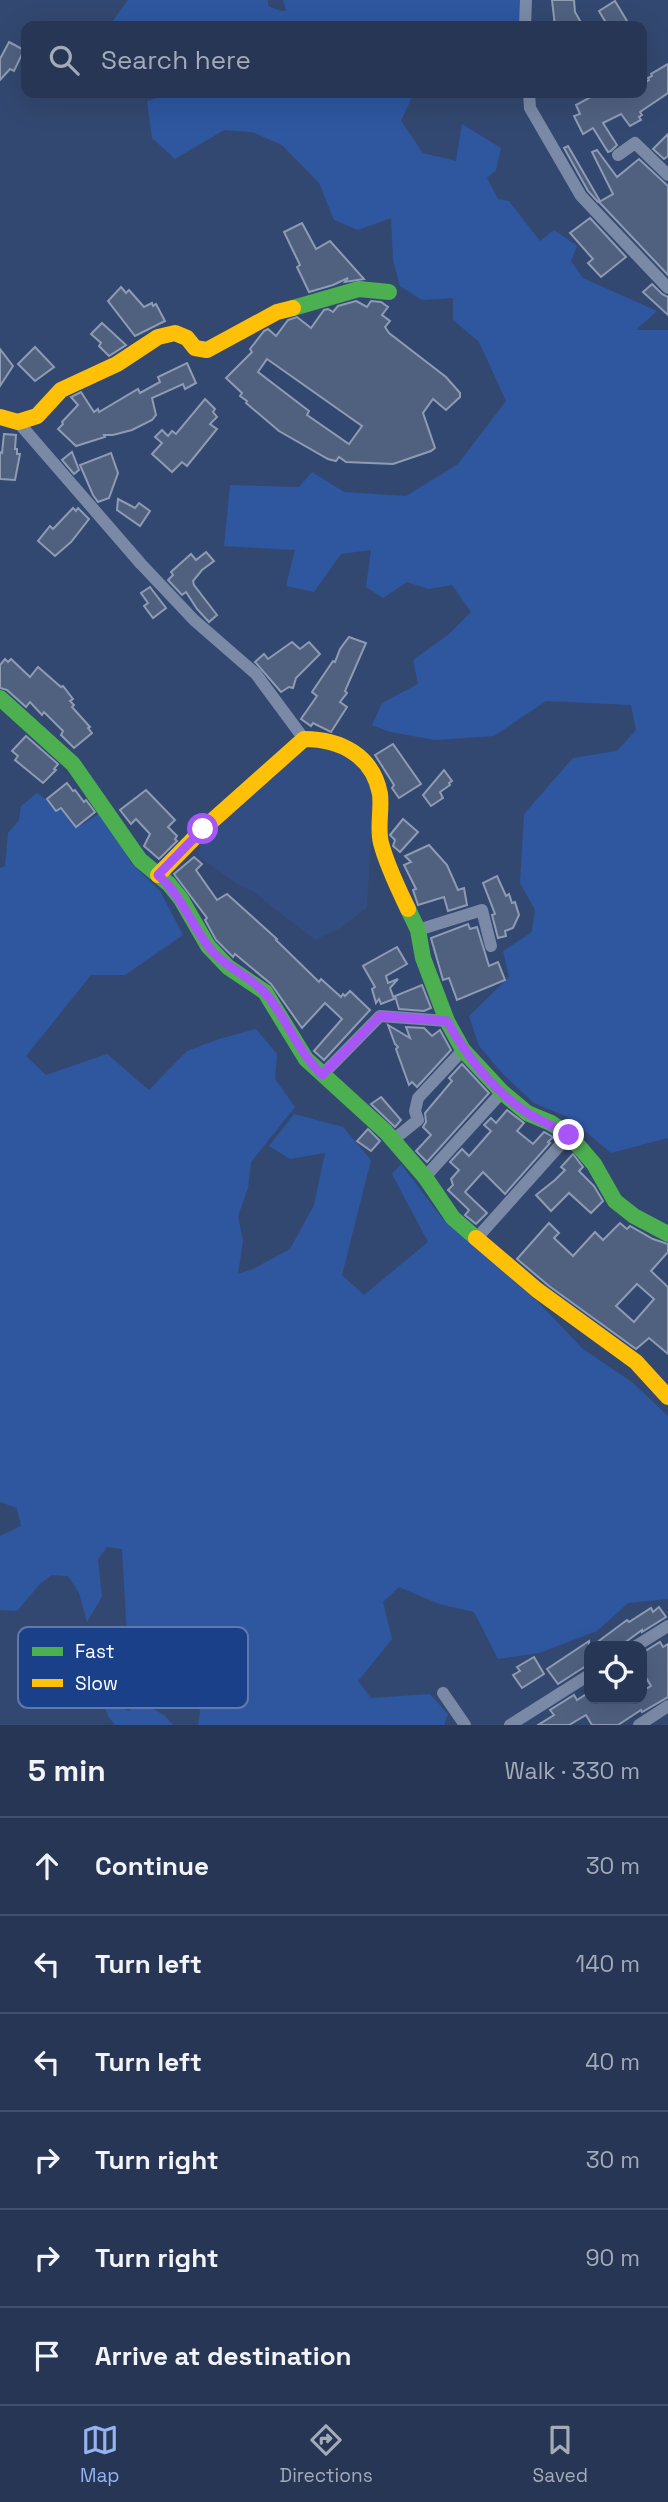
<!DOCTYPE html>
<meta charset="utf-8">
<style>
body{margin:0;font-family:"Space Grotesk",sans-serif;background:#32415e;color:#f1f3f6}
.controls{position:absolute;right:21px;bottom:21px;display:grid;overflow:hidden;border-radius:14px;box-shadow:0 7px 28px #0002}
.controls button{width:63px;height:63px;display:grid;place-items:center;padding:0;border:0;border-bottom:2px solid #42506b;background:#263654;color:#f1f3f6;font:35px sans-serif}
.stop{position:absolute;width:21px;height:21px;margin:-16px;border:5px solid #a855f7;border-radius:50%;background:#fff}
.stop.end{background:#a855f7;border-color:#fff;box-shadow:0 2px 7px #0008}
.list{margin:0;padding:0;list-style:none}
h2{display:flex;justify-content:space-between;align-items:center;height:91px;margin:0;padding:0 28px;font-size:30px}
h2 small{font-size:23px;font-weight:400;color:#a4abb8}
.list li{display:grid;grid-template-columns:46px 1fr auto;gap:21px;align-items:center;box-sizing:border-box;height:98px;padding:0 28px;border-top:2px solid #42506b}
.list b{display:block;font-size:26px;white-space:nowrap}
.list em{font-size:23px;font-style:normal;color:#a4abb8}
.icon{flex:none;width:38px;height:38px;fill:none;stroke:currentColor;stroke-width:2;stroke-linecap:round;stroke-linejoin:round}
.map{position:relative;flex:none;width:668px;height:1725px;overflow:hidden}
.search{position:absolute;background:#263654;box-shadow:0 7px 28px #0002;left:21px;right:21px;top:21px;height:77px;display:flex;align-items:center;gap:18px;box-sizing:border-box;padding:0 24px;border-radius:14px;color:#a4abb8;font-size:26px}
.sheet{height:679px;background:#263654}
nav{display:flex;justify-content:space-around;align-items:center;box-sizing:border-box;height:98px;border-top:2px solid #42506b;background:#263654;font-size:19px;color:#a4abb8}
nav a{display:grid;justify-items:center;gap:4px}
nav .on{color:#95b2f1}
.map>svg:first-child{display:block}
</style>
<div class="map">
<svg width="668" height="1725" viewBox="0 0 668 1725">
<rect width="100%" height="100%" fill="#334870"/>
<g fill="#2e57a0">
<polygon points="128,0 268,0 268,6 281,11 286,11 283,0 524,0 525,26 208,26 187,23 182,26 123,26 113,21"/>
<polygon points="165,93 414,93 401,121 423,153 456,161 462,124 501,148 496,170 487,178 498,199 509,201 540,241 554,230 577,246 571,261 583,278 657,311 636,330 668,330 668,1138 611,1153 568,1117 534,1103 503,1074 479,1046 469,1016 509,977 503,951 532,932 535,910 520,883 524,814 573,758 617,751 636,730 631,705 546,701 494,736 435,740 390,732 372,725 382,703 418,684 413,660 448,635 471,612 452,585 429,589 407,582 383,598 366,587 371,550 341,554 314,592 286,586 295,550 224,546 230,485 299,487 312,472 344,492 406,496 458,464 506,401 479,342 453,320 453,298 422,300 400,286 393,260 391,218 358,230 334,220 319,183 282,145 252,132 224,130 175,159 152,138 147,101 164,96"/>
<polygon points="37,793 82,825 103,811 131,863 160,891 183,935 125,975 91,975 26,1056 46,1075 107,1054 149,1090 187,1051 219,1039 256,1029 277,1054 275,1079 295,1107 251,1162 248,1188 238,1216 243,1241 238,1274 253,1269 290,1249 314,1205 325,1153 290,1159 269,1146 294,1114 343,1127 371,1160 342,1275 364,1295 428,1242 392,1174 401,1164 442,1218 537,1301 583,1349 633,1383 668,1416 668,1599 628,1603 597,1631 539,1653 498,1659 474,1612 439,1604 399,1587 383,1602 392,1639 358,1681 371,1698 430,1694 448,1714 444,1725 198,1725 200,1712 193,1680 179,1669 156,1669 132,1659 127,1636 122,1549 107,1547 98,1559 102,1597 87,1622 79,1593 68,1576 52,1575 40,1584 17,1611 0,1610 0,1536 21,1526 17,1508 0,1502 0,868 5,866 8,833 19,820 21,806"/>
<polygon points="96,1662 112,1705 129,1711 140,1701 165,1716 173,1725 115,1725 108,1716 90,1665"/>
</g>
<polygon fill="#314d81" points="328,748 343,752 357,762 374,791 367,907 342,927 315,940 252,891 237,884 198,856 200,842 292,756 309,749"/>
<g fill="#506180" stroke="#8e9bb3" stroke-width="2" fill-rule="evenodd">
<polygon points="552,0 574,0 575,12 583,26 555,26"/>
<polygon points="615,1 630,26 608,26 599,11"/>
<polygon points="9,42 24,50 14,71 10,69 0,80 0,59"/>
<polygon points="668,64 668,93 640,112 642,115 639,117 641,120 630,126 621,114 603,123 617,145 611,151 608,152 593,128 583,134 574,116 580,114 576,105 591,97 588,93 642,93 642,84 649,80 648,78 652,76 651,74"/>
<polygon points="668,134 668,156 664,159 653,149"/>
<polygon points="568,146 600,201 598,202 588,191 564,148"/>
<polygon points="597,150 617,177 639,159 668,186 668,275 599,202 613,194 592,152"/>
<polygon points="590,218 626,257 601,277 588,263 593,259 570,233"/>
<polygon points="302,223 316,249 330,241 364,279 345,282 348,278 333,285 309,292 297,267 300,265 284,232"/>
<polygon points="652,284 662,294 668,297 668,315 643,292"/>
<polygon points="121,287 126,293 129,290 144,307 152,303 153,306 156,304 165,321 135,336 108,301"/>
<path d="M356,301L367,307L371,301L381,302L388,307L382,315L390,321L385,327L389,333L446,377L460,393V397L446,410L433,399L423,413L435,448L431,451L393,464L346,462L339,457L336,461L328,459L279,431L246,403L247,401L240,396L242,393L226,378L252,352L250,349L264,331L268,329L276,336L288,320L297,317L311,328L324,310L328,309L333,312L338,306ZM267,359L362,426L349,444L307,415L309,411L258,372Z"/>
<polygon points="102,323 126,345 109,356 99,346 101,343 91,334"/>
<polygon points="35,347 54,367 35,381 18,364"/>
<polygon points="0,349 13,366 0,386"/>
<polygon points="187,363 196,383 185,389 183,384 152,398 156,415 152,420 132,430 113,435 104,435 105,437 76,446 58,429 63,424 62,422 78,405 71,397 81,392 94,412 98,409 99,412 138,389 140,393 160,382 158,377"/>
<polygon points="205,399 215,409 213,412 217,417 210,424 217,429 187,466 182,462 172,472 152,454 162,443 155,437 162,430 168,436 172,431 176,434"/>
<polygon points="4,434 16,435 15,449 17,449 17,454 20,454 15,480 0,479 0,452 2,453"/>
<polygon points="72,452 79,470 74,474 62,460"/>
<polygon points="111,453 118,473 109,498 98,502 93,495 80,465"/>
<polygon points="118,499 135,508 139,503 150,511 140,526 117,510"/>
<polygon points="73,508 76,511 78,508 89,519 71,542 55,556 38,541 50,526 53,529"/>
<polygon points="206,552 214,561 202,570 193,581 194,585 217,615 209,622 197,609 186,592 182,595 168,580 173,575 171,572 191,554 196,560"/>
<polygon points="150,587 166,608 153,618 144,606 148,603 141,593"/>
<polygon points="349,637 366,643 345,691 347,693 340,702 347,707 331,732 313,723 311,726 301,719 317,696 312,692 333,661 335,662 340,649"/>
<polygon points="292,642 300,649 309,642 320,654 296,678 293,688 289,687 281,692 255,662 264,654 268,659"/>
<polygon points="5,659 8,662 11,659 30,677 38,667 61,687 63,686 73,699 70,701 74,705 72,707 90,727 88,728 92,733 74,748 61,735 63,731 44,712 42,715 30,702 26,707 7,690 0,688 0,665"/>
<polygon points="26,736 58,764 54,769 56,770 43,783 15,760 18,756 12,751"/>
<polygon points="393,744 421,784 399,798 392,788 394,785 375,755"/>
<polygon points="444,770 452,781 449,783 450,785 440,792 443,798 431,806 423,795"/>
<polygon points="67,783 73,791 75,790 84,802 86,800 95,812 76,827 61,808 56,811 47,799"/>
<polygon points="146,790 175,820 168,827 177,836 175,839 177,841 159,859 144,846 150,834 136,819 131,824 120,810"/>
<polygon points="403,819 418,832 400,852 393,846 395,840 390,835"/>
<polygon points="429,845 447,865 458,890 464,888 467,905 448,911 444,897 418,905 413,890 416,889 404,865 411,862 405,856"/>
<polygon points="194,857 202,864 196,870 217,900 227,894 277,939 276,940 319,982 321,979 341,997 343,994 345,996 350,991 370,1010 324,1060 314,1051 342,1019 325,1003 302,1028 271,984 235,954 233,957 216,940 205,920 207,918 174,874"/>
<polygon points="497,876 506,896 509,894 512,903 515,902 519,915 513,928 505,931 506,936 498,938 492,915 495,914 483,883"/>
<polygon points="468,924 470,929 477,927 489,966 498,962 505,980 457,1000 449,978 443,980 431,938"/>
<polygon points="397,947 407,964 386,976 388,983 398,979 390,988 394,999 381,1004 379,999 376,1003 372,989 375,987 363,966"/>
<polygon points="422,985 431,1008 424,1011 399,1009 395,996"/>
<polygon points="388,1025 410,1038 406,1027 424,1028 432,1036 440,1030 451,1050 417,1087 412,1082 409,1085 396,1049 398,1047 395,1044"/>
<polygon points="462,1064 489,1093 427,1162 416,1151 431,1135 423,1127 426,1122 425,1113 452,1081 449,1078"/>
<polygon points="381,1097 401,1120 395,1127 371,1104"/>
<polygon points="507,1110 524,1123 517,1131 533,1144 544,1132 553,1137 548,1142 550,1143 505,1194 483,1172 465,1192 487,1213 476,1224 465,1215 469,1210 448,1190 453,1185 451,1179 459,1170 450,1162 462,1149 469,1156 491,1131 484,1125 491,1118 496,1123"/>
<polygon points="368,1129 380,1141 371,1151 357,1141"/>
<polygon points="573,1154 583,1167 579,1171 594,1186 603,1201 591,1213 569,1193 551,1211 536,1195 555,1180 565,1170 561,1167"/>
<path d="M549,1223L559,1233L554,1238L573,1256L595,1232L603,1240L620,1223L627,1229L630,1226L653,1239L668,1244V1252L651,1271L668,1287V1354L649,1338L636,1349L549,1286L517,1259ZM637,1284L654,1299L634,1322L616,1306Z"/>
<polygon points="659,1607 666,1617 642,1632 642,1630 620,1646 592,1646 627,1620 629,1622 651,1608 653,1612"/>
<polygon points="589,1641 589,1664 558,1684 547,1669"/>
<polygon points="660,1642 663,1647 668,1644 668,1697 642,1712 641,1710 618,1725 592,1725 586,1715 569,1725 538,1725 554,1715 550,1710 574,1695 577,1700 588,1693 589,1699 642,1699 642,1691 651,1686 642,1671 642,1653"/>
<polygon points="534,1657 544,1674 522,1688 513,1675 520,1671 517,1667"/>
</g>
<g fill="none" stroke-linecap="round" stroke-linejoin="round">
<g stroke="#7a89a5" stroke-width="12">
<polyline points="525,26 526,0"/>
<polyline points="529,93 530,108 581,196 668,288"/>
<polyline points="618,155 635,143 668,175"/>
<polyline points="18,422 141,564 194,620 256,674 304,739"/>
<polyline points="418,930 482,910 491,946"/>
<polyline points="322,1075 380,1016 447,1021"/>
<polyline points="393,1140 418,1120 415,1111 418,1098 463,1050"/>
<polyline points="425,1177 502,1092"/>
<polyline points="476,1239 569,1135"/>
<polyline points="636,1646 668,1626"/>
<polyline points="443,1693 465,1725"/>
<polyline points="510,1725 589,1675"/>
<polyline points="639,1725 668,1706"/>
</g>
<g stroke="#4caf50" stroke-width="16">
<polyline points="293,308 359,289 389,292"/>
<polyline points="0,698 73,764 140,860 169,884 181,899 208,946 228,967 265,992 306,1059 386,1132 425,1177 453,1218 476,1238"/>
<polyline points="408,909 418,930 423,958 447,1021 463,1050 502,1092 527,1113 551,1123 569,1135 594,1164 615,1201 634,1216 668,1234"/>
</g>
<g stroke="#ffc107" stroke-width="16">
<polyline points="0,417 18,422 37,416 61,390 117,364 158,337 175,333 187,338 195,348 207,350 277,312 293,308"/>
<path d="M158,875L203,829L304,739C341,739 373,756 380,794C382,810 377,828 381,843C387,866 398,888 408,909"/>
<polyline points="476,1238 537,1290 636,1362 668,1397"/>
</g>
</g>
<g fill="none" stroke-linecap="round" stroke-linejoin="round">
<path stroke="#a855f7" stroke-width="9" d="M203,829L158,875C181,895 190,922 208,946C223,967 251,976 266,994C288,1020 296,1049 322,1075L380,1016L447,1021C466,1055 493,1090 526,1112C539,1121 555,1126 569,1135"/>
</g>
<rect x="18" y="1627" width="230" height="81" rx="10" fill="#1a4089" stroke="#5f79ac" stroke-width="2"/>
<rect x="32" y="1647" width="31" height="9" fill="#4caf50"/>
<rect x="32" y="1679" width="31" height="8" fill="#ffc107"/>
<g font-size="19" fill="#fff">
<text x="75" y="1658">Fast</text>
<text x="75" y="1690">Slow</text>
</g>
</svg>
<div class="controls">
<button><svg class="icon" aria-label="locate" viewBox="0 0 24 24"><circle cx="12" cy="12" r="6"/><path d="M12 2v4M12 18v4M2 12h4M18 12h4"/></svg></button>
</div>
<div class="stop" style="left:203px;top:829px"></div>
<div class="stop end" style="left:569px;top:1135px"></div>
<div class="search"><svg class="icon" aria-label="search" viewBox="0 0 24 24"><circle cx="10" cy="10" r="6"/><path d="M15 15l6 6"/></svg>Search here</div>
</div>
<section class="sheet">
<h2>5 min<small>Walk · 330 m</small></h2>
<ul class="list">
<li><svg class="icon" aria-label="ahead" viewBox="0 0 24 24"><path d="M12 20V5M6 11l6-6 6 6"/></svg><div><b>Continue</b></div><em>30 m</em></li>
<li><svg class="icon" aria-label="left" viewBox="0 0 24 24"><path d="M17 20v-9H6M10 6l-5 5 5 5"/></svg><div><b>Turn left</b></div><em>140 m</em></li>
<li><svg class="icon" aria-label="left" viewBox="0 0 24 24"><path d="M17 20v-9H6M10 6l-5 5 5 5"/></svg><div><b>Turn left</b></div><em>40 m</em></li>
<li><svg class="icon" aria-label="right" viewBox="0 0 24 24"><path d="M7 20v-9h11M14 6l5 5-5 5"/></svg><div><b>Turn right</b></div><em>30 m</em></li>
<li><svg class="icon" aria-label="right" viewBox="0 0 24 24"><path d="M7 20v-9h11M14 6l5 5-5 5"/></svg><div><b>Turn right</b></div><em>90 m</em></li>
<li><svg class="icon" aria-label="arrive" viewBox="0 0 24 24"><path d="M6 21V4h12l-3 4 3 4H6"/></svg><div><b>Arrive at destination</b></div></li>
</ul>
</section>
<nav>
<a class="on"><svg class="icon" aria-label="map" viewBox="0 0 24 24"><path d="M3 6l6-2 6 2 6-2v14l-6 2-6-2-6 2zM9 4v14M15 6v14"/></svg>Map</a>
<a><svg class="icon" aria-label="directions" viewBox="0 0 24 24"><path d="M12 3l9 9-9 9-9-9zM9 14v-3h6M13 9l2 2-2 2"/></svg>Directions</a>
<a><svg class="icon" aria-label="saved" viewBox="0 0 24 24"><path d="M7 4h10v16l-5-4-5 4z"/></svg>Saved</a>
</nav>
